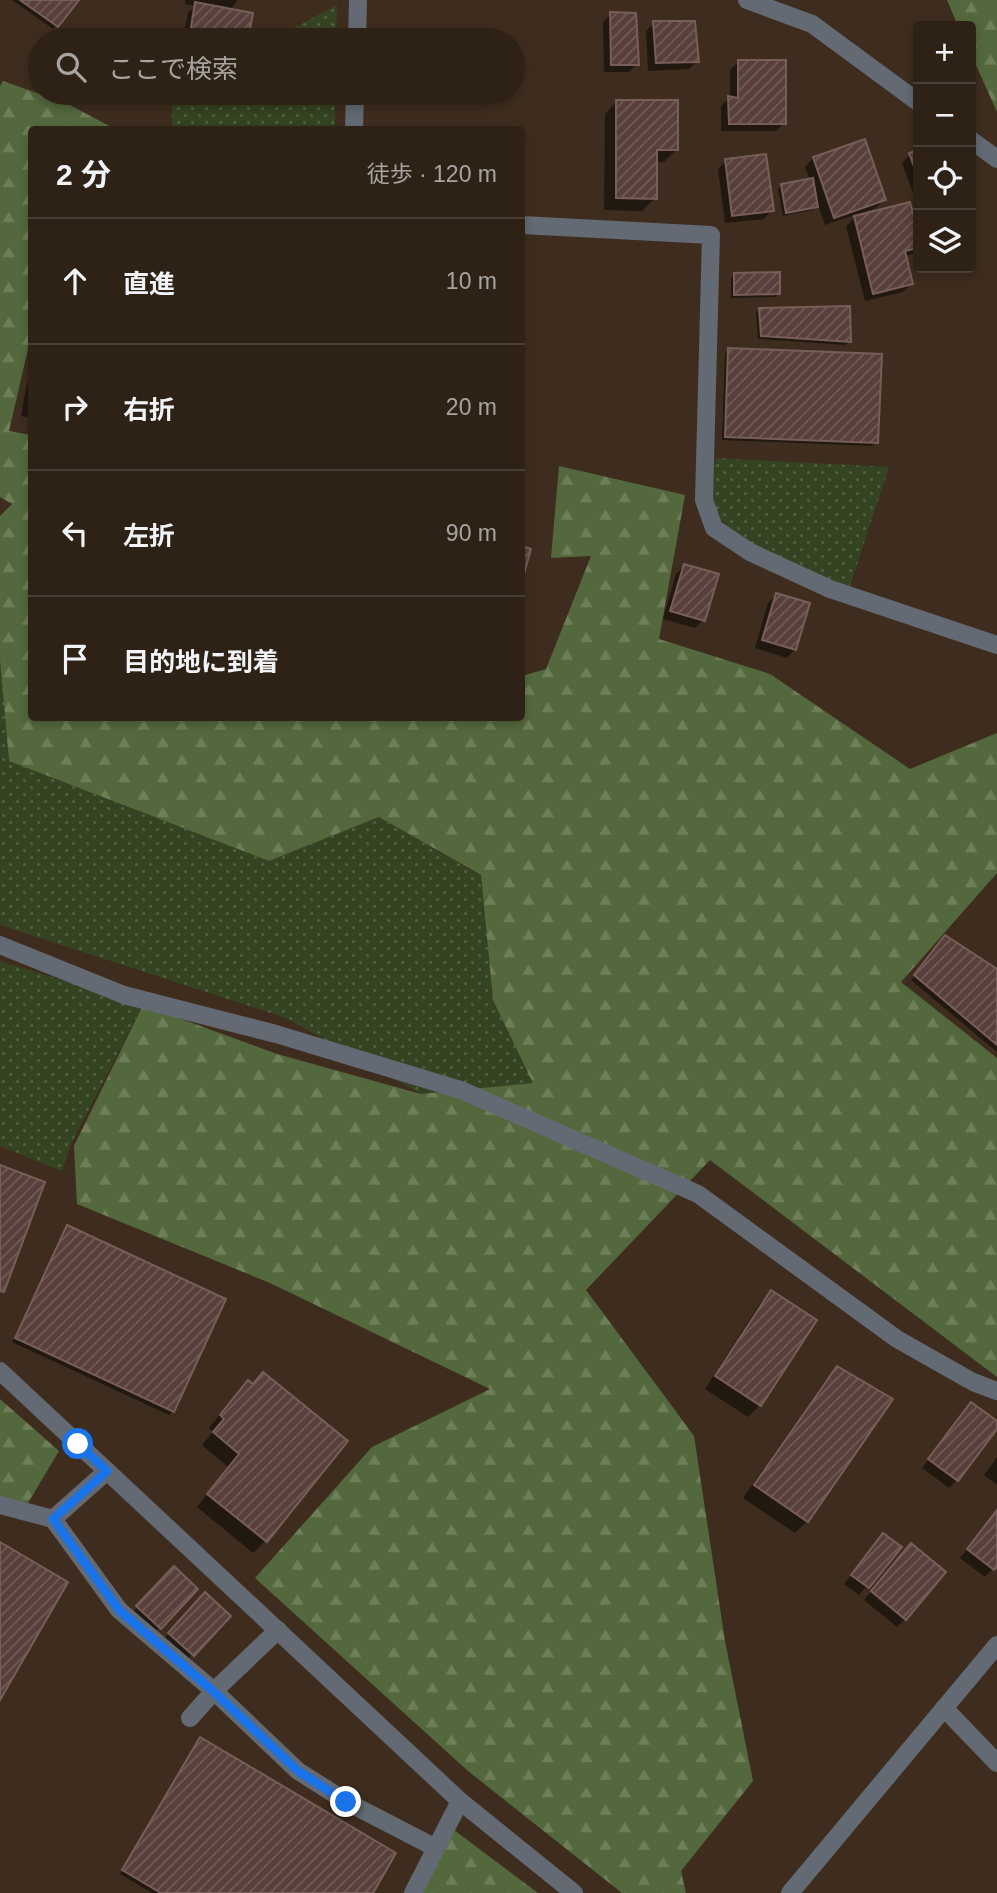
<!DOCTYPE html>
<html lang="ja">
<meta charset="utf-8">
<style>
body{margin:0;font-family:Arial,"Noto Sans JP",sans-serif;background:#3a2f23;color:#f1f3f6}
.controls{position:absolute;right:21px;top:21px;display:grid;overflow:hidden;border-radius:7px;box-shadow:0 4px 10px #0003}
.controls button{width:63px;height:63px;display:grid;place-items:center;padding:0;border:0;border-bottom:2px solid #493f35;background:#2e2216;color:#f1f3f6;font:35px sans-serif}
.stop{position:absolute;width:21px;height:21px;margin:-16px;border:5px solid #1a73e8;border-radius:50%;background:#fff}
.stop.end{background:#1a73e8;border-color:#fff;box-shadow:0 2px 7px #0008}
.list{margin:0;padding:0;list-style:none}
h2{display:flex;justify-content:space-between;align-items:center;height:91px;margin:0;padding:0 28px;font-size:30px}
h2 small{font-size:23px;font-weight:400;color:#a7a4a1}
.list li{display:grid;grid-template-columns:46px 1fr auto;gap:21px;align-items:center;box-sizing:border-box;height:126px;padding:0 28px;border-top:2px solid #493f35}
.list b{display:block;font-size:26px;white-space:nowrap}
.list em{font-size:23px;font-style:normal;color:#a7a4a1}
.icon{flex:none;width:38px;height:38px;fill:none;stroke:currentColor;stroke-width:2;stroke-linecap:round;stroke-linejoin:round}
.map{position:relative;flex:none;width:997px;height:1893px;overflow:hidden}
.search{position:absolute;background:#2e2216;box-shadow:0 4px 10px #0003;left:28px;top:28px;width:497px;height:77px;display:flex;align-items:center;gap:18px;box-sizing:border-box;padding:0 24px;border-radius:38px;color:#a7a4a1;font-size:26px}
.panel{position:absolute;background:#2e2216;box-shadow:0 4px 10px #0003;left:28px;top:126px;width:497px;height:595px;border-radius:7px}
.map>svg:first-child{display:block}
</style>
<div class="map">
<svg width="997" height="1893" viewBox="0 0 997 1893">
<defs>
<pattern id="grass-dots" width="8" height="8" patternUnits="userSpaceOnUse" patternTransform="scale(1.75)"><rect width="8" height="8" fill="#344322"/><path d="M2 2h.1M6 6h.1" fill="none" stroke="#525f42" stroke-width="1.8" stroke-linecap="round"/></pattern>
<pattern id="forest-firs" width="22" height="20" patternUnits="userSpaceOnUse" patternTransform="scale(1.75)"><rect width="22" height="20" fill="#54683d"/><path d="M5 1l3.5 6h-7zM16 11l3.5 6h-7z" fill="#6e7e59"/></pattern>
<pattern id="building-hatch" width="6" height="6" patternUnits="userSpaceOnUse" patternTransform="scale(1.75)"><rect width="6" height="6" fill="#583f3b"/><path d="M-1 1l2-2M0 6l6-6M5 7l2-2" fill="none" stroke="#715b57"/></pattern>
</defs>
<rect width="100%" height="100%" fill="#3e2d1e"/>
<g fill="url(#grass-dots)">
<polygon points="337,5 336,40 282,40 284,33"/>
<polygon points="172,93 236,93 261,96 263,93 335,93 335,129 180,129 172,127"/>
<polygon points="716,458 889,467 847,595 750,552 704,500"/>
<polygon points="0,660 9,761 269,861 379,817 481,876 493,1000 534,1083 421,1094 286,1018 0,925"/>
<polygon points="0,961 143,1005 70,1146 62,1171 0,1146"/>
</g>
<g fill="url(#forest-firs)">
<polygon points="947,0 997,0 997,112 971,54 971,26 958,26"/>
<polygon points="3,81 68,104 115,129 32,130 31,336 9,431 31,435 32,718 522,718 522,676 546,669 591,556 551,558 559,466 685,495 659,639 770,674 910,769 997,733 997,873 901,982 997,1058 997,1377 710,1160 586,1290 694,1436 725,1641 753,1781 681,1871 686,1893 622,1893 468,1771 255,1578 372,1447 490,1389 270,1283 77,1204 74,1146 143,1005 277,1054 421,1094 533,1083 493,1000 481,875 379,817 269,861 9,761 0,660 0,516 12,504 0,497 0,86"/>
<polygon points="0,1399 59,1451 28,1503 0,1507"/>
<polygon points="454,1830 538,1893 413,1893"/>
</g>
<g fill="#0007">
<polygon points="12,0 77,0 53,29"/>
<polygon points="185,0 238,0 230,10 251,14 246,40 183,40 188,12 195,6 185,4"/>
<polygon points="611,14 637,64 629,72 604,72 603,22"/>
<polygon points="654,23 697,61 689,69 648,71 646,31"/>
<polygon points="738,62 785,123 776,131 721,131 721,106 730,97 730,70"/>
<polygon points="200,93 234,93 229,98"/>
<polygon points="617,101 676,150 664,162 655,162 655,198 642,211 604,210 605,114"/>
<polygon points="864,141 884,200 876,208 825,225 818,205 813,210 783,216 778,189 782,186 810,180 805,167 813,158"/>
<polygon points="918,152 918,193 914,195 902,163 910,155"/>
<polygon points="726,161 772,210 764,219 725,223 718,169"/>
<polygon points="909,204 918,239 918,248 912,254 904,256 911,284 903,292 865,301 846,226 858,214 859,217"/>
<polygon points="735,274 778,294 775,297 731,298 731,278"/>
<polygon points="759,309 849,341 846,345 758,339 756,313"/>
<polygon points="729,350 876,442 872,446 722,440 725,353"/>
<polygon points="32,379 32,418 21,416 27,383"/>
<polygon points="684,566 703,620 695,628 663,619 676,574"/>
<polygon points="776,595 795,649 787,658 755,648 768,603"/>
<polygon points="942,941 997,971 997,1052 911,980"/>
<polygon points="68,1227 224,1300 172,1411 169,1415 12,1342 64,1230"/>
<polygon points="771,1293 760,1405 748,1417 705,1389 759,1305"/>
<polygon points="837,1368 807,1521 795,1533 743,1498 825,1381"/>
<polygon points="248,1382 345,1441 265,1541 253,1553 197,1507 228,1467 202,1445 213,1432 209,1428 236,1394"/>
<polygon points="971,1404 997,1423 997,1426 957,1480 949,1488 922,1468 963,1412"/>
<polygon points="997,1457 997,1485 984,1475"/>
<polygon points="997,1512 997,1564 985,1577 960,1558"/>
<polygon points="876,1543 899,1547 859,1595 844,1584"/>
<polygon points="903,1554 905,1619 897,1627 864,1600"/>
<polygon points="174,1569 195,1589 151,1636 130,1615"/>
<polygon points="197,1603 228,1616 184,1663 161,1642"/>
<polygon points="197,1743 371,1893 152,1893 120,1874"/>
</g>
<g fill="url(#building-hatch)" stroke="#785e59" stroke-width="2">
<polygon points="20,0 79,0 58,27"/>
<polygon points="195,2 253,13 248,40 189,40"/>
<polygon points="610,12 636,13 639,65 611,65"/>
<polygon points="653,21 695,21 699,62 656,63"/>
<polygon points="738,60 786,60 786,124 729,124 728,96 738,98"/>
<polygon points="616,100 678,100 678,150 657,150 657,199 616,198"/>
<polygon points="865,139 886,200 834,218 813,157"/>
<polygon points="918,150 918,177 909,153"/>
<polygon points="766,154 774,211 732,216 725,159"/>
<polygon points="813,178 818,207 786,213 781,184"/>
<polygon points="910,202 918,232 918,248 905,251 913,284 873,294 854,216"/>
<polygon points="780,272 780,294 734,295 734,273"/>
<polygon points="850,306 851,342 761,336 759,308"/>
<polygon points="728,348 882,354 878,443 725,437"/>
<polygon points="522,546 531,549 522,581"/>
<polygon points="684,564 719,574 705,621 670,611"/>
<polygon points="776,593 810,603 796,650 762,640"/>
<polygon points="945,935 997,969 997,1045 914,975"/>
<polygon points="0,1165 45,1182 4,1292 0,1291"/>
<polygon points="67,1225 226,1299 174,1412 15,1338"/>
<polygon points="771,1290 817,1320 761,1406 715,1376"/>
<polygon points="837,1366 893,1399 808,1522 754,1485"/>
<polygon points="263,1372 348,1441 267,1542 207,1494 239,1454 213,1432 224,1419 220,1415 248,1380 253,1384"/>
<polygon points="971,1402 997,1421 997,1429 958,1481 928,1459"/>
<polygon points="997,1510 997,1567 994,1570 967,1549"/>
<polygon points="883,1533 902,1547 869,1588 851,1575"/>
<polygon points="0,1542 68,1582 0,1700"/>
<polygon points="911,1543 946,1572 906,1620 871,1591"/>
<polygon points="174,1566 198,1589 161,1629 136,1606"/>
<polygon points="205,1592 231,1616 194,1656 168,1633"/>
<polygon points="200,1737 396,1853 373,1893 161,1893 122,1870"/>
</g>
<g fill="none" stroke-linecap="round" stroke-linejoin="round">
<g stroke="#636a73" stroke-width="18">
<polyline points="747,0 812,24 918,102"/>
<polyline points="357,40 358,0"/>
<polyline points="354,130 355,93"/>
<polyline points="971,140 997,159"/>
<polyline points="522,225 711,235 704,500 714,528 750,552 830,589 997,645"/>
<polyline points="0,945 124,995 276,1034 461,1090 698,1194 897,1339 973,1382 997,1391"/>
<polyline points="0,1371 460,1801 574,1893"/>
<polyline points="0,1505 53,1519 107,1471"/>
<polyline points="53,1519 119,1610 214,1691 298,1771 347,1802 436,1848"/>
<polyline points="944,1708 997,1763"/>
<polyline points="190,1718 214,1691 278,1630"/>
<polyline points="413,1893 460,1801"/>
<polyline points="790,1893 997,1645"/>
</g>
</g>
<g fill="none" stroke-linecap="round" stroke-linejoin="round">
<polyline stroke="#1a73e8" stroke-width="9" points="78,1444 107,1471 53,1519 119,1610 214,1692 298,1771 346,1802"/>
</g>
</svg>
<div class="controls">
<button>+</button>
<button>−</button>
<button><svg class="icon" aria-label="locate" viewBox="0 0 24 24"><circle cx="12" cy="12" r="6"/><path d="M12 2v4M12 18v4M2 12h4M18 12h4"/></svg></button>
<button><svg class="icon" aria-label="layers" viewBox="0 0 24 24"><path d="M12 4l9 5-9 5-9-5zM3 14l9 5 9-5"/></svg></button>
</div>
<div class="stop" style="left:78px;top:1444px"></div>
<div class="stop end" style="left:346px;top:1802px"></div>
<div class="search"><svg class="icon" aria-label="search" viewBox="0 0 24 24"><circle cx="10" cy="10" r="6"/><path d="M15 15l6 6"/></svg>ここで検索</div>
<section class="panel">
<h2>2 分<small>徒歩 · 120 m</small></h2>
<ul class="list">
<li><svg class="icon" aria-label="ahead" viewBox="0 0 24 24"><path d="M12 20V5M6 11l6-6 6 6"/></svg><div><b>直進</b></div><em>10 m</em></li>
<li><svg class="icon" aria-label="right" viewBox="0 0 24 24"><path d="M7 20v-9h11M14 6l5 5-5 5"/></svg><div><b>右折</b></div><em>20 m</em></li>
<li><svg class="icon" aria-label="left" viewBox="0 0 24 24"><path d="M17 20v-9H6M10 6l-5 5 5 5"/></svg><div><b>左折</b></div><em>90 m</em></li>
<li><svg class="icon" aria-label="arrive" viewBox="0 0 24 24"><path d="M6 21V4h12l-3 4 3 4H6"/></svg><div><b>目的地に到着</b></div></li>
</ul>
</section>
</div>
